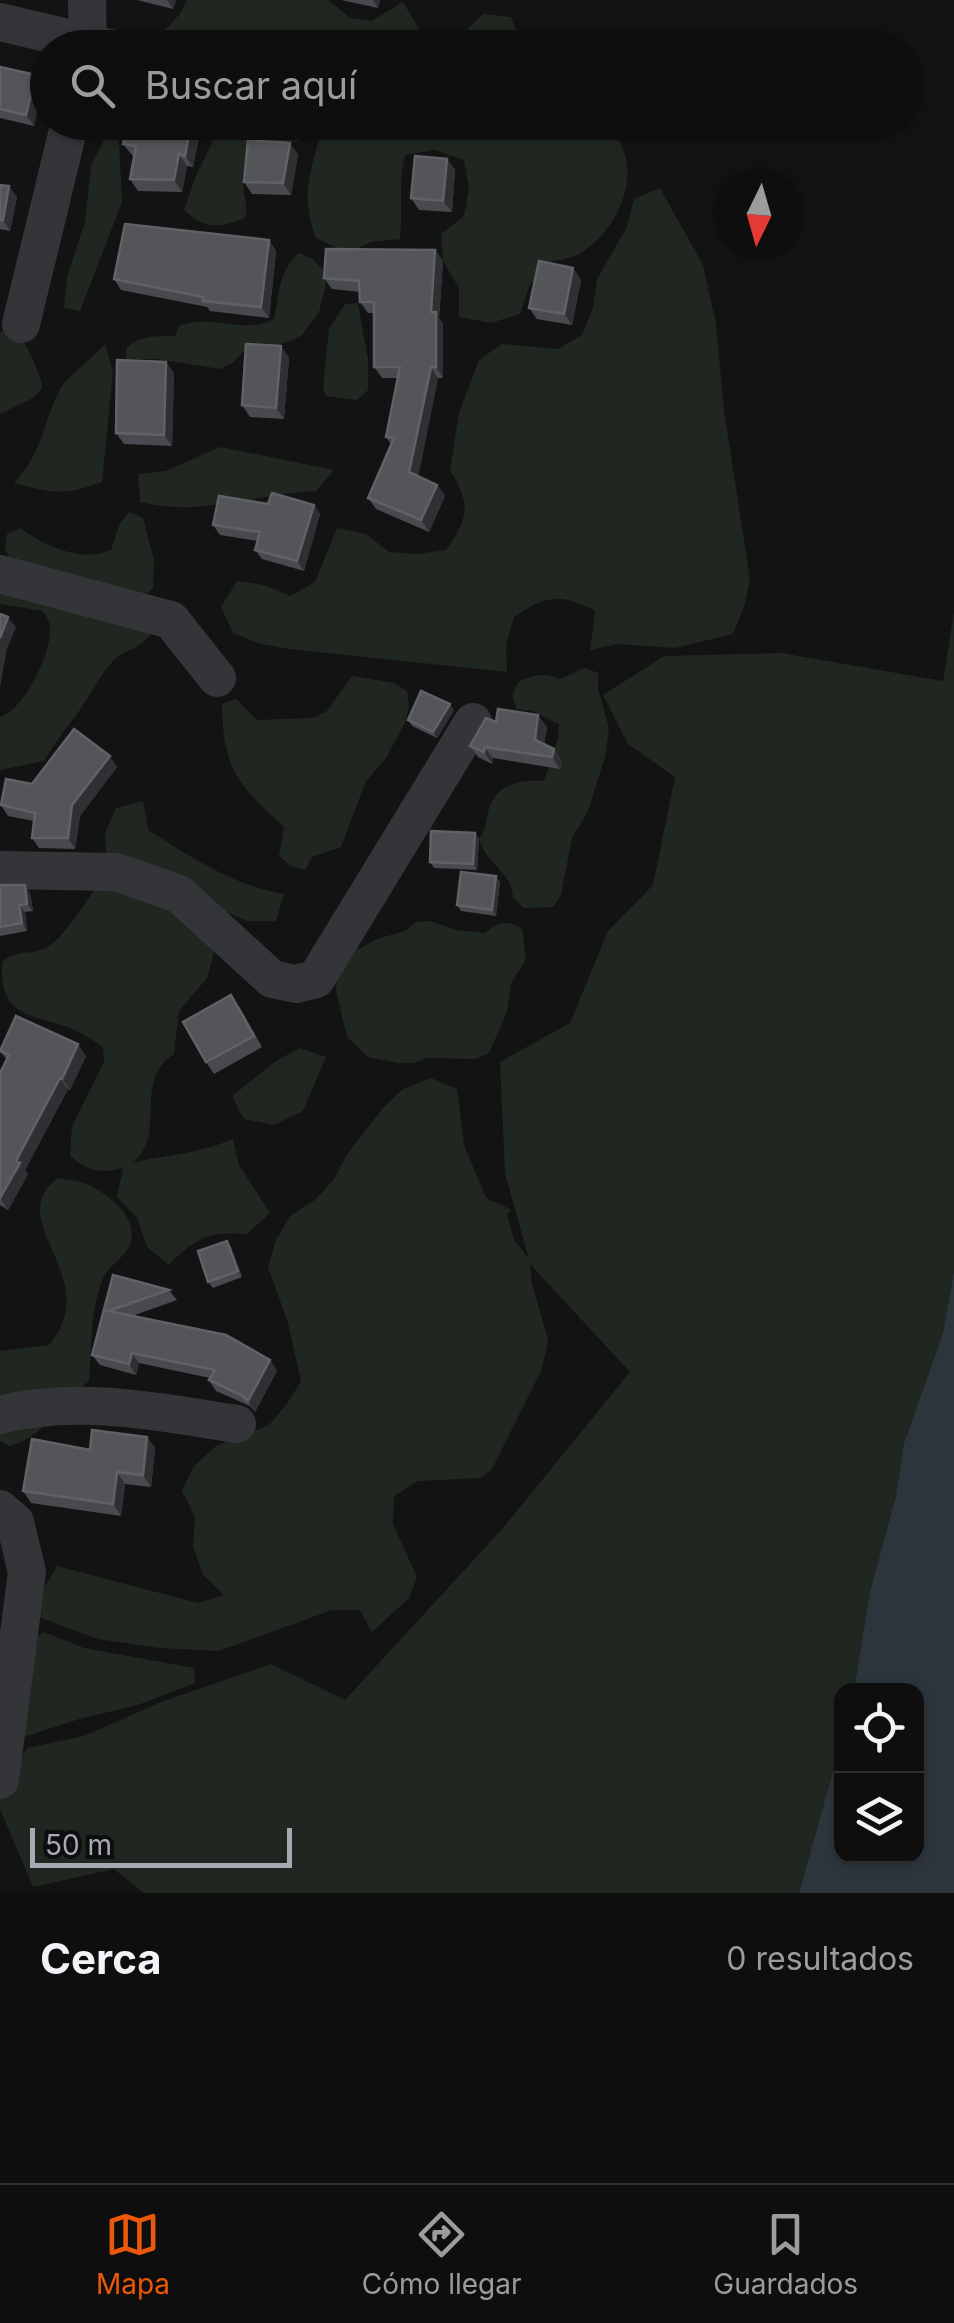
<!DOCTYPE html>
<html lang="es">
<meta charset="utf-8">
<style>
body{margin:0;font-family:Inter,sans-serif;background:#171718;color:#f1f3f6}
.controls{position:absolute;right:30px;bottom:30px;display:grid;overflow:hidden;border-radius:20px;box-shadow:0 2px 8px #0004}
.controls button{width:90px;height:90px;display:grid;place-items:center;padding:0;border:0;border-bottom:2px solid #2e2e2f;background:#0e0e0f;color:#f1f3f6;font:50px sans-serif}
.compass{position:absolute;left:714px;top:170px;width:90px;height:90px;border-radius:50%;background:#0e0e0f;box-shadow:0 2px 8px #0004;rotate:185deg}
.scale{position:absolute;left:30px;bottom:25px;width:262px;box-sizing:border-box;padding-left:10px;border:5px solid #a6aab3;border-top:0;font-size:28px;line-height:35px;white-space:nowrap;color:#a6aab3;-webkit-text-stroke:8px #0e0e0f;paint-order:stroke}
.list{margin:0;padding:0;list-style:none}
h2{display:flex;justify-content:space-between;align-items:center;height:130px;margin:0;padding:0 40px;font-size:42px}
h2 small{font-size:32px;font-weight:400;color:#9b9c9e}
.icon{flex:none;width:55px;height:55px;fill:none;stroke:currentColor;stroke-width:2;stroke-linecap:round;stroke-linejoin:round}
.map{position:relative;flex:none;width:954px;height:1893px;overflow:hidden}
.search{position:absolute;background:#0e0e0f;box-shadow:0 2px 8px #0004;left:30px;right:30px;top:30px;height:110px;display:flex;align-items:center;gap:25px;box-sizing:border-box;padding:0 35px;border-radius:55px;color:#9b9c9e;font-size:38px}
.sheet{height:290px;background:#0e0e0f}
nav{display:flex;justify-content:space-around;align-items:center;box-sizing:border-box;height:140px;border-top:2px solid #2e2e2f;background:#0e0e0f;font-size:28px;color:#9b9c9e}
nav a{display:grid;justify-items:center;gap:5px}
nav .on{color:#ea580c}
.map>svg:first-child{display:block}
</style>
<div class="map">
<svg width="954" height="1893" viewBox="0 0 954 1893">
<rect width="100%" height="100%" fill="#131314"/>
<g fill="#202720">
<polygon points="187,0 328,0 350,18 372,21 403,2 425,39 404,48 227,47 196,39 159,36 180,14"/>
<polygon points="483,14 511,17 522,47 449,47"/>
<polygon points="113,123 118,123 122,202 80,311 64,308 67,277 85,222 91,165"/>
<path d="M216,123H318C304,151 278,141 252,142C248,157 243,170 243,185C243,198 249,205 245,218C220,228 205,230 184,210L195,178L211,145Z"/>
<path d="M323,123H604C649,160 623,230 577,255C568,259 556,260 546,263L529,287L520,314L491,323L459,317V288L443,261L441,234L464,216L469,188L464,160L435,150L405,155C398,184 403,210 400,239L371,242L347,253L316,238C298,191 313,169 323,123Z"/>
<path d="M660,188L703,265L716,324L724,411L750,579L744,607L733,634L675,648L618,644L590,650L595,611C560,593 547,595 514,617L506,644L507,672L289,649L261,644L233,633L221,607L237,581L264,585L290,596L315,582L337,528L366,534L389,552L417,554L446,550C469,517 471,505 450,470L459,413L479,360L502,344L558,349L582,335L593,308L597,279L627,227L634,199Z"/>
<path d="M299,253L313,259L323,270L326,284L319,312L302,335L288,342L243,352L234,362L220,369L157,359H126V349C138,335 157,336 175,336L179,326C209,312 245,336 274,319C280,294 278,270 299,253Z"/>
<polygon points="358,303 368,360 368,390 357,400 326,396 323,389 329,329 345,304"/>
<path d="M12,325C21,334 43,376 42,389L31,399L0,414V333Z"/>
<path d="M105,344L113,372L102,482C64,496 52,493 14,483C44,450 42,425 60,389C64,380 96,355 105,344Z"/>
<path d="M220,447L334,470L316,491C256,494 200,517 140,502L138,474L166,471Z"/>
<path d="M129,512L143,518L154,560L153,588L141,598L11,563L5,548L7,534L20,528C45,546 82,563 111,550L120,523Z"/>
<path d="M0,584L154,629C141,652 127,646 112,662C101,674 94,689 85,702C72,723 56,739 44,761L0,770V717C24,711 53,651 50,626C50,622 45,615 43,611L0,604Z"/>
<polygon points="954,612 954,1271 943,1333 904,1443 896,1496 870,1591 854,1690 842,1690 841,1742 799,1893 144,1893 114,1869 33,1887 0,1809 0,1786 28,1748 84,1736 161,1702 271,1664 345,1700 503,1528 630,1372 530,1264 532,1284 548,1340 542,1369 492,1469 481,1478 418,1481 394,1496 393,1524 417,1577 409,1598 372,1632 360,1610 332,1610 219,1651 160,1648 98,1639 41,1618 43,1590 57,1566 198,1603 224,1595 203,1575 193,1546 195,1517 182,1491 194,1466 216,1446 269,1425 287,1404 301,1381 288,1323 268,1267 276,1240 290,1216 315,1200 334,1179 348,1153 383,1108 403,1089 431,1078 457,1089 464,1145 486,1198 512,1210 507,1214 514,1240 529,1259 505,1173 500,1062 570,1023 608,931 653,885 675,777 628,744 603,695 664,656 781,653 943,681"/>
<path d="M585,668L598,673V688L609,728L605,757L588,811L572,838L561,895L553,907L524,908L513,897C513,874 485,862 479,839C486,831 485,826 487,816C494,784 516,780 544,781L558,739L559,724L533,711L517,709L512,696L518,682C534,675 543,672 560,679Z"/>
<path d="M352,676L394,683L407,691L409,706L406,721L386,758L366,781L341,847L312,857L305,870L291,866L279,856L284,827C237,784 223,769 222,704L236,699L257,720L313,718L327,711Z"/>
<path d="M143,801L148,830C191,857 234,886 284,894L276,921H247L133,871L106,853L105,833L116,808Z"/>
<path d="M98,885L179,909L215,949L207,978L179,1011L174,1054C132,1080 168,1137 132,1163C168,1154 195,1155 233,1139L239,1165L270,1213L247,1234C209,1232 196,1237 169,1265L147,1247L137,1218L117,1197L123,1168C101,1174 88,1171 70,1156L72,1127L104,1062L103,1047C90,1038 76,1029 61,1025C24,1013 0,1014 2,962C18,948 29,957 47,947C65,937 85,902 98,885Z"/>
<path d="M430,921L456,930L485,933C498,922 507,919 522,929L526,959L511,984L507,1012L489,1053L476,1059L427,1058L414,1063H398L368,1057L347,1037L336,991L337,977L351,953L377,939L405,931L416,922Z"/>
<polygon points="300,1048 326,1057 303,1111 274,1125 244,1119 232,1096 276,1061"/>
<path d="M58,1178C68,1180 80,1181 89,1185C109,1195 140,1218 130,1244C124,1259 108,1265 102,1281C90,1314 92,1347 89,1381C63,1403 43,1438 9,1446L0,1441V1351L49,1345C106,1277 0,1221 58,1178Z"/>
<polygon points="44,1632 84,1648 194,1668 195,1683 138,1705 79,1719 24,1737 32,1639"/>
</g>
<polygon fill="#2d353c" points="954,1271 954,1893 799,1893 841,1742 842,1856 916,1856 916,1690 854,1690 870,1591 896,1496 904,1443 943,1333"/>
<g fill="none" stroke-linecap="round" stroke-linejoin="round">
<g stroke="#343539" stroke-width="38">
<polyline points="87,0 88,48"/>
<polyline points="0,22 110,48"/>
<polyline points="21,324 70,122"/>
<polyline points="0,574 171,620 217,678"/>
<polyline points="0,870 116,872 179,894 272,979 296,984 316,979 473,722"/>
<path d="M0,1415C78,1395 159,1412 237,1424"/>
<polyline points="0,1509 15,1522 27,1572 0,1780"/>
</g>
</g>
<g fill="#494a4f">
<polygon points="137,0 176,0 173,9"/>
<polygon points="341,0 380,0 378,8"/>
<polygon points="0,67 43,85 34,126 0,118"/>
<polygon points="128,122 202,122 193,167 187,166 182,192 138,191 130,179 134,156 132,155 123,144"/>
<polygon points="298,154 291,195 252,194 244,182"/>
<polygon points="447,159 455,170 452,212 419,210 411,198"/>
<polygon points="0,185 17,197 10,231 0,229"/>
<polygon points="269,240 276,251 269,318 210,311 207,307 121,290 114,279"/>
<polygon points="435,250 443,261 439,318 443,324 443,378 438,378 418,476 437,485 445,496 429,532 376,509 368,498 391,444 386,437 398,378 382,378 374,367 374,313 368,313 360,302 360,292 332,289 324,278"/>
<polygon points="573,268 581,280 572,325 537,319 529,308"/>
<polygon points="281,346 289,358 284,419 250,417 242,405"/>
<polygon points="174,373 172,446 124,444 116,433"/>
<polygon points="268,504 314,505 320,514 304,571 262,559 255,550 258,541 220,535 213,525"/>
<polygon points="454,710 437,738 412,726 408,720"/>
<polygon points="496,722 547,727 544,745 554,749 562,761 560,769 493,758 492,764 478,757 470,746"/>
<polygon points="117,767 80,816 75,849 39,848 32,838 34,821 8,816 1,805 32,784"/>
<polygon points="475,833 479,839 477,870 434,868 430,862"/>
<polygon points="500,882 496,916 461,911 457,905"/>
<polygon points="0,885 30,893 33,911 25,912 27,931 0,936"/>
<polygon points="239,1006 262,1047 214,1074 206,1062"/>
<polygon points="0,1051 86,1056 70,1090 68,1089 25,1170 28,1174 8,1210 0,1205 0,1073 7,1060"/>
<polygon points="227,1241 231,1247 242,1277 213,1288 208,1282"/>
<polygon points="113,1275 169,1290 177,1300 132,1316 270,1360 277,1371 255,1412 250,1406 216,1391 209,1380 210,1378 139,1363 136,1375 100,1365 92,1355"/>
<polygon points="147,1437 155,1448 151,1487 125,1484 121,1516 31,1503 23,1491 90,1450"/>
</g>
<g fill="#2f3033">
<polygon points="167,0 176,0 173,9"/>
<polygon points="373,0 380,0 378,8"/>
<polygon points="36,75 43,85 34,126 26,115"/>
<polygon points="191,122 202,122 193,167 185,156"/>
<polygon points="290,143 298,154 291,195 283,183"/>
<polygon points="179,154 187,166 182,192 174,180"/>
<polygon points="447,159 455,170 452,212 443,201"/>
<polygon points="9,186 17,197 10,231 3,220"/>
<polygon points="269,240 276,251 269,318 261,307"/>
<polygon points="435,250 443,261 439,318 443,324 443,378 436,367 431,312"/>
<polygon points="573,268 581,280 572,325 564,314"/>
<polygon points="281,346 289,358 284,419 276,408"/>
<polygon points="166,362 174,373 172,446 164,435"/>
<polygon points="431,367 438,378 417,483 409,472"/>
<polygon points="437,485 445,496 429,532 421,520"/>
<polygon points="314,505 320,514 304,571 297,561"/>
<polygon points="8,617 16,627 7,649 0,687 0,638"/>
<polygon points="450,704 454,710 437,738 433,732"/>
<polygon points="538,715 547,727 543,752 535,740"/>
<polygon points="485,747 493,758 492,764 484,752"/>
<polygon points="554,749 562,761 560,769 552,757"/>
<polygon points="110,756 117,767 80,816 75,849 68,838 72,805"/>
<polygon points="475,833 479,839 477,870 473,864"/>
<polygon points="496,876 500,882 496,916 492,910"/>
<polygon points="25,885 30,893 33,911 27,904"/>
<polygon points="19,905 25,912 27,931 22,923"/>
<polygon points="78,1044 86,1056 70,1090 62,1079"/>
<polygon points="60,1078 68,1089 25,1170 28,1174 8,1210 0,1198 16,1161"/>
<polygon points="227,1241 231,1247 242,1277 238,1271"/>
<polygon points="132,1353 139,1363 136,1375 129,1364"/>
<polygon points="270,1360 277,1371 255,1412 248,1401"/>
<polygon points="147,1437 155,1448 151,1487 143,1475"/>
<polygon points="117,1472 125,1484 121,1516 113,1504"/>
</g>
<g fill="#535559" stroke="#606267" stroke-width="2.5">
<polygon points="0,67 36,75 26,115 0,109"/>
<polygon points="128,122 191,122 185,156 179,154 174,180 130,179 136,146 123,144"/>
<polygon points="248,140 290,143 283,183 244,182"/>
<polygon points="415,156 447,159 443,201 411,198"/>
<polygon points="0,185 9,186 3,220 0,220"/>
<polygon points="125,224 269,240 261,307 203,301 203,297 114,279"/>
<polygon points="326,249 435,250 431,312 436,312 436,367 431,367 409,472 437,485 421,520 368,498 394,438 386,437 400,367 374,367 374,302 360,302 359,281 324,278"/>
<polygon points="539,261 573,268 564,314 529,308"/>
<polygon points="246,344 281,346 276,408 242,405"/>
<polygon points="117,360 166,362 164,435 116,433"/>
<polygon points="272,493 314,505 297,561 255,550 260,532 213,525 219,496 268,504"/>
<polygon points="0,614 8,617 0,638"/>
<polygon points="421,691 450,704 433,732 408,720"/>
<polygon points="498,709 538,715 535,740 554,749 552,757 485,747 484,752 470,746 486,718 496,722"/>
<polygon points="74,729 110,756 72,805 68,838 32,838 35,813 1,805 6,779 32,784"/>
<polygon points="431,831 475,833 473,864 430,862"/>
<polygon points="461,872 496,876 492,910 457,905"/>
<polygon points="0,885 25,885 27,904 19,905 22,923 0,927"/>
<polygon points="231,995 254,1036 206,1062 183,1022"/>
<polygon points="16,1016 78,1044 62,1079 60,1078 16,1161 20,1163 0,1198 0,1073 9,1055 0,1051"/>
<polygon points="227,1241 238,1271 208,1282 198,1251"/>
<polygon points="113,1275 169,1290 108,1311 226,1335 270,1360 248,1401 243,1396 209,1380 215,1370 132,1353 129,1364 92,1355"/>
<polygon points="92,1430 147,1437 143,1475 117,1472 113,1504 23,1491 32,1439 90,1450"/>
</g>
</svg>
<div class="controls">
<button><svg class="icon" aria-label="locate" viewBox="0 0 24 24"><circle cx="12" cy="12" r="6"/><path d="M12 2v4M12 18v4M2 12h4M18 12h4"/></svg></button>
<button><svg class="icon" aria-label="layers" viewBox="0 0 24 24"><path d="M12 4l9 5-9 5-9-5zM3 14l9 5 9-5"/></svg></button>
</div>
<svg class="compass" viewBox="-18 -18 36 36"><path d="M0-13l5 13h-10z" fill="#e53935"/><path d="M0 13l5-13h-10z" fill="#9b9c9e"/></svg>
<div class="scale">50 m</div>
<div class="search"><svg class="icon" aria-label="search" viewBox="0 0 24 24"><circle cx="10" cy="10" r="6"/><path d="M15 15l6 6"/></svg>Buscar aquí</div>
</div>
<section class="sheet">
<h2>Cerca<small>0 resultados</small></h2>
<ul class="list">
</ul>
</section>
<nav>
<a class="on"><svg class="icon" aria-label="map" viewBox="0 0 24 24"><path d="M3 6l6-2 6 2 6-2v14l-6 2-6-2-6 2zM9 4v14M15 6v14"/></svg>Mapa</a>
<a><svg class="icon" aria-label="directions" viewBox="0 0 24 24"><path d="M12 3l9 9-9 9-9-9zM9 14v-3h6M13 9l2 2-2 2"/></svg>Cómo llegar</a>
<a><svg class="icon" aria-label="saved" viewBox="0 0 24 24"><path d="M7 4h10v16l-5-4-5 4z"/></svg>Guardados</a>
</nav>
